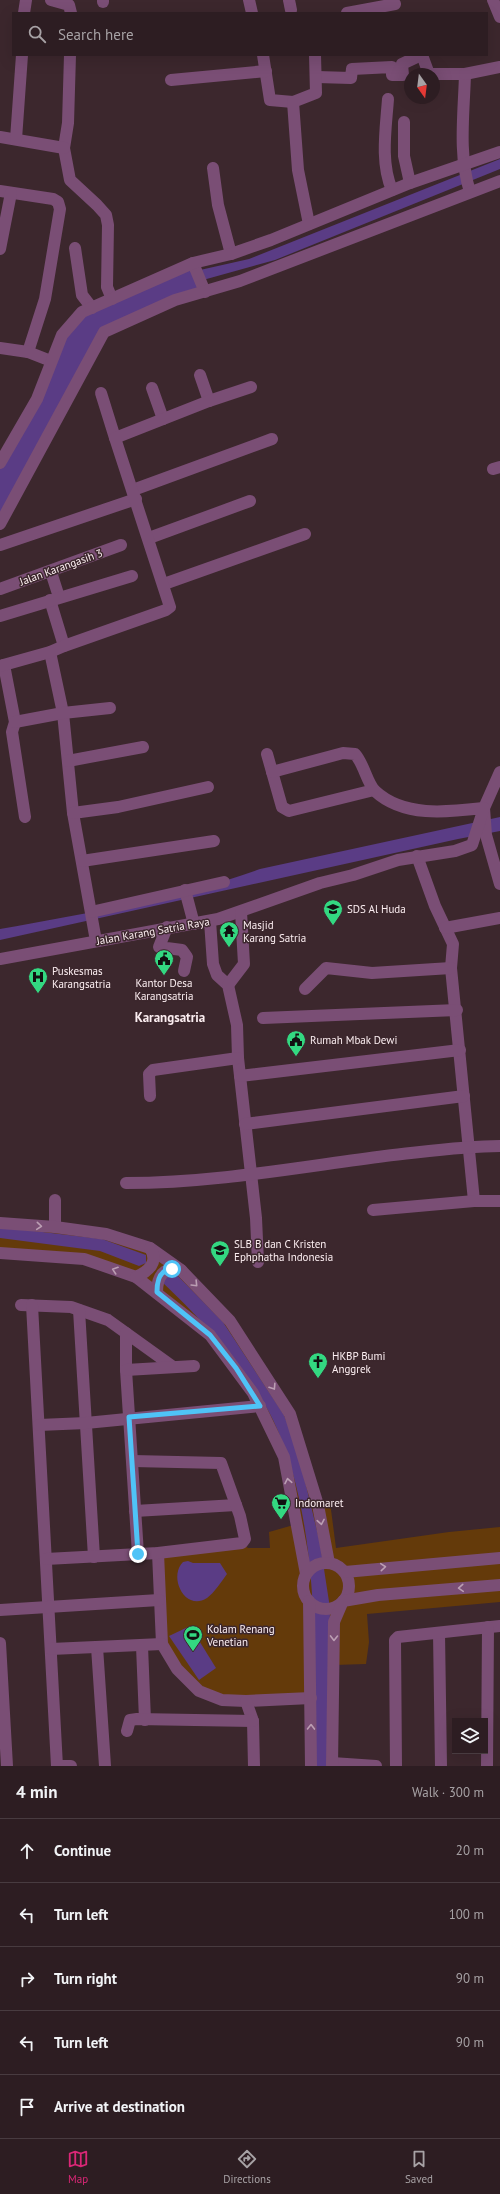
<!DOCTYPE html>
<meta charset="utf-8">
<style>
body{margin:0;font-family:"PT Sans",sans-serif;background:#35262a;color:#f1f3f6}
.controls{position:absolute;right:12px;bottom:12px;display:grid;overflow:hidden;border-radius:0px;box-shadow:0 4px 16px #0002}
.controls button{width:36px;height:36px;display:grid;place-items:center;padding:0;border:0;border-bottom:1px solid #483b40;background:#2d1d22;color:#f1f3f6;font:20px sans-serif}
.compass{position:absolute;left:404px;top:68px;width:36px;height:36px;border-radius:50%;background:#2d1d22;box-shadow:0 4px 16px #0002;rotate:166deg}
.stop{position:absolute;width:12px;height:12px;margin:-9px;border:3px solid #4fc3f7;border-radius:50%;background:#fff}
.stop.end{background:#4fc3f7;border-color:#fff;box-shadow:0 1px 4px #0008}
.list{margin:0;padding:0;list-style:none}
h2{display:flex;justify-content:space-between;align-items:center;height:52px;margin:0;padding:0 16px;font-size:17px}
h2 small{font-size:13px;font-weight:400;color:#a7a2a5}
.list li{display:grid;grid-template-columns:26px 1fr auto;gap:12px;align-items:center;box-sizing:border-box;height:64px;padding:0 16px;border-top:1px solid #483b40}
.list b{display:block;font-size:15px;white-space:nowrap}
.list em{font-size:13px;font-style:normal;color:#a7a2a5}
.icon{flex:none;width:22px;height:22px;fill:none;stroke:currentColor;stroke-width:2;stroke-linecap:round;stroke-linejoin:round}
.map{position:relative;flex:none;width:500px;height:1766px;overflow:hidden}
.search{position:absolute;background:#2d1d22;box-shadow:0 4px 16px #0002;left:12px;right:12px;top:12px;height:44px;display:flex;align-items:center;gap:10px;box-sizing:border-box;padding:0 14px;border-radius:0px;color:#a7a2a5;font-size:15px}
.sheet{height:372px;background:#2d1d22}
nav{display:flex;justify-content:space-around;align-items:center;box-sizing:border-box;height:56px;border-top:1px solid #483b40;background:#2d1d22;font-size:11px;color:#a7a2a5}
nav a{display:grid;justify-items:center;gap:2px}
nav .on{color:#db2777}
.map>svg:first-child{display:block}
</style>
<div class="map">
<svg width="500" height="1766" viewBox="0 0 500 1766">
<rect width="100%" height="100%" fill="#3c272d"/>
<polygon fill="#643a0a" points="0,1223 150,1248 230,1321 290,1414 319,1505 330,1502 336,1548 449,1532 500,1527 500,1602 367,1614 369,1642 366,1664 334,1665 311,1698 210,1697 165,1651 158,1553 242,1543 248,1548 270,1548 269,1532 297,1524 284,1457 236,1368 157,1292 84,1259 0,1253"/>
<g fill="#5a3c85">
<polygon points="500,159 500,169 275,260 203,280 200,270 249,259"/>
<polygon points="193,263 205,292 104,332 0,524 0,463 74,320"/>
<path d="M500,817V831L458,839L0,940V929C87,913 177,899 260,869Z"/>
<polygon points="0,1227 102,1239 146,1255 146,1263 139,1266 100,1251 0,1238"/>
<path d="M163,1274L177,1275L223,1322L284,1415L297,1448L320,1543L330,1608L328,1766H316C314,1656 321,1521 273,1420C249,1370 202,1320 162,1282Z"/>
<path d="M188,1561L193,1563H220L227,1574C222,1581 214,1593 207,1598C185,1612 168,1577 183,1562Z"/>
<polygon points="190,1626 216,1668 199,1680 169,1636"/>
</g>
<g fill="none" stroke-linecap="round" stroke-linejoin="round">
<g stroke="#7a4e75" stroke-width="12">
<polyline points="51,0 69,5 71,13"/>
<polyline points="103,0 103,2"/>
<polyline points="249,0 252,13"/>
<polyline points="289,0 291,10"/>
<polyline points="493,0 500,17"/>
<polyline points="24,13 26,0"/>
<polyline points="347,13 395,4"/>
<polyline points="70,55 68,123 64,148 70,180 97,205 106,215 108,225 107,287 112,299"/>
<polyline points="263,55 270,100 293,102"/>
<path d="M422,55L429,74H465C464,113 458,154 470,192"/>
<polyline points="465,74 500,67"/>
<polyline points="317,77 351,78 352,69 392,67 392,75 403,75 402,64 421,55"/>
<polyline points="171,80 266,71"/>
<path d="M388,99C386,128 380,162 392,190"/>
<polyline points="404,122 404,156 410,183"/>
<polyline points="0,137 64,148"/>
<polyline points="16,139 22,55"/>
<polyline points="213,168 218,205 231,254"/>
<polyline points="0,191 53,199 58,202 60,209 45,299 28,352"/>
<polyline points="309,224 298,170 293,102 316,93 315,55"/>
<polyline points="75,248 82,295 92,308"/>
<polyline points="0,249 11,193"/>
<polyline points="193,263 205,292"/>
<polyline points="0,348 28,352 51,361"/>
<polyline points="200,375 209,401"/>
<polyline points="152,388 163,419"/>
<polyline points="101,393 115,438"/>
<polyline points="0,463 37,399 62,335 82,312 193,263 231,254 271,240 410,183 500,152"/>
<polyline points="493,469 500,467"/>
<polyline points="133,490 272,439"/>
<polyline points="0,524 104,332 175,300 240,281 500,181"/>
<polyline points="149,538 250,501"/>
<polyline points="0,545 136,499"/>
<polyline points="51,572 59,597"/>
<polyline points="164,584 305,534"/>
<polyline points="0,589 121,545"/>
<polyline points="50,600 64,646"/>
<polyline points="0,616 132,576"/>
<polyline points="50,652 63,713 73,813 96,941"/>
<polyline points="4,665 15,722 12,732 25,817"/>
<polyline points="0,666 50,652 64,646 166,610 170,607 115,438 209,401 251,387"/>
<polyline points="15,722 63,713 110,708"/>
<polyline points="267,754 282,807 289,811 374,790"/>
<polyline points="68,761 143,747"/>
<polyline points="500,772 484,808 486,835 500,884"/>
<polyline points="73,813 118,807 208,787"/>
<polyline points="417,856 435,906 453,944 451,968 474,1201"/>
<polyline points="82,861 214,841"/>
<polyline points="185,890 194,924"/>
<polyline points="91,912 224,882"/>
<polyline points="210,921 213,964 217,975 228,985 237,1025 238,1058 256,1218 258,1262"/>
<polyline points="167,927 159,947 182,950 187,957 184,971"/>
<polyline points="445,928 500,918"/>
<path d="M0,959L218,919L320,883L353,875L398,860L455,851L472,845L484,808C449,812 404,818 375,791C367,783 364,764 355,754L343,753L272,772"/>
<polyline points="228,985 244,964 241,912"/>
<polyline points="305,989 326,968 372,973 451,968"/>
<polyline points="263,1018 457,1010"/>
<polyline points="240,1076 460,1050"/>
<polyline points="150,1096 149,1074 153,1070 238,1058"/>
<polyline points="245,1124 464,1096"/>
<path d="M126,1183C214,1183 299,1167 385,1156C424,1152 461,1146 500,1146"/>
<polyline points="55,1200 55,1227"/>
<polyline points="373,1210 474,1201 500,1201"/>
<polyline points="0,1223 55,1227 106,1234 150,1248 181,1270 230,1321 290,1414 318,1505 329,1563"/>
<polyline points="0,1253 84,1259 136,1277 210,1335 253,1393 284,1457 306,1574"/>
<path d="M136,1277C149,1271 159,1262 150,1248"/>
<path d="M157,1292C157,1276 164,1266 181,1270"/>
<polyline points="21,1305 71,1307 108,1320 172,1366"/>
<polyline points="32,1305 57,1766 71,1766"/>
<polyline points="79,1310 94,1557"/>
<polyline points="126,1333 126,1370 138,1554"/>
<polyline points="126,1370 194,1366"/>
<polyline points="39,1425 86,1423 260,1406"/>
<polyline points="135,1511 236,1505"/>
<polyline points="158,1553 162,1644 177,1669 199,1691 222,1700 246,1701 311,1698"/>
<polyline points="46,1559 158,1553 242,1543 245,1539 240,1516 221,1463 133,1461"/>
<circle cx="326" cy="1586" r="23"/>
<polyline points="345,1572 500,1558"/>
<polyline points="309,1601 311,1766"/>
<polyline points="0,1610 159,1600"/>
<polyline points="439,1633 441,1766"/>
<polyline points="0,1643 7,1766"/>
<polyline points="142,1646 145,1720"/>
<polyline points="97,1647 105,1766"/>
<polyline points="51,1649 162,1644"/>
<polyline points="246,1701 253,1721 254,1766"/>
<polyline points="127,1731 130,1720 137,1719 253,1721"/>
<polyline points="332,1763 376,1766"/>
<polyline points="332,1766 334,1622 343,1601 378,1595 500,1585"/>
<polyline points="396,1766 395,1640 398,1637 500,1626"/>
<polyline points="487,1766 488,1627"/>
</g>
</g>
<defs><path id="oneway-chevron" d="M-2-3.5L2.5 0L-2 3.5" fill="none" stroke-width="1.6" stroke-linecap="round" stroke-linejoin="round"/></defs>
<g stroke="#bb9eb3">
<use href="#oneway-chevron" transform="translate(39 1226) rotate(5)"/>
<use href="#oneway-chevron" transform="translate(115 1270) rotate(-161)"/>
<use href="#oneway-chevron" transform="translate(195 1284) rotate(46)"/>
<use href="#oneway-chevron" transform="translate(273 1387) rotate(57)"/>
<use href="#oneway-chevron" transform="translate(288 1481) rotate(-101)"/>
<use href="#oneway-chevron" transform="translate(321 1522) rotate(80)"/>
<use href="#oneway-chevron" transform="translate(383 1567) rotate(-5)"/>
<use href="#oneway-chevron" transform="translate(461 1588) rotate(176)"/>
<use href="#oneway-chevron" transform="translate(334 1638) rotate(91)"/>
<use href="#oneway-chevron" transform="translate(311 1727) rotate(-89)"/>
</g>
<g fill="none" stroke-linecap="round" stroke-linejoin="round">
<path stroke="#4fc3f7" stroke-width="5" d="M138,1554L129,1417L260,1406L236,1368L210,1335L157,1292C157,1281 159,1270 172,1269"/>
</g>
<defs>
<symbol id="school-pin" viewBox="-11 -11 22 30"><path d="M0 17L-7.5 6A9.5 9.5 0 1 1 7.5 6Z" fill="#33d881" stroke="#3c272d"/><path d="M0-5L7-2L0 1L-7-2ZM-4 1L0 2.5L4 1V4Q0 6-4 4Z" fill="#111"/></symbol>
<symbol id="temple-pin" viewBox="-11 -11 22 30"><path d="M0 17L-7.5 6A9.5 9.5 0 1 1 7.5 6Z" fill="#33d881" stroke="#3c272d"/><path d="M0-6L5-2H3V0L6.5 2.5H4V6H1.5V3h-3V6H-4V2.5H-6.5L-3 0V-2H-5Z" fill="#111"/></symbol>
<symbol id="civic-pin" viewBox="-11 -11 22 30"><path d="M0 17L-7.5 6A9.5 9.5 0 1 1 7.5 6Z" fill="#33d881" stroke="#3c272d"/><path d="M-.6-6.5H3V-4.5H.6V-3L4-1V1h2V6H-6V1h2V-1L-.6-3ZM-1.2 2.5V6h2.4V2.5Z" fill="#111"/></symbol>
<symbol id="hospital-pin" viewBox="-11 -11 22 30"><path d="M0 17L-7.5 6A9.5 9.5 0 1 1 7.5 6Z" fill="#33d881" stroke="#3c272d"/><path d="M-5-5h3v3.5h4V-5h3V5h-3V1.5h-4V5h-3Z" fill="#111"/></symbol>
<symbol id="church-pin" viewBox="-11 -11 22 30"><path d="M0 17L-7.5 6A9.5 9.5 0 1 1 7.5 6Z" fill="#33d881" stroke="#3c272d"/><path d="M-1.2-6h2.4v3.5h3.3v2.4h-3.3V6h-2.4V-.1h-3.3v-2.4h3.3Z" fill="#111"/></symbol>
<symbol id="supermarket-pin" viewBox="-11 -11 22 30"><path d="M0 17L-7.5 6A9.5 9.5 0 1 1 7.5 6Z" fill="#33d881" stroke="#3c272d"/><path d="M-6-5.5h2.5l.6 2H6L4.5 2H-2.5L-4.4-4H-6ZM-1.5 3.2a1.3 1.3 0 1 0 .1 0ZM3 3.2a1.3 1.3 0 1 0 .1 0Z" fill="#111"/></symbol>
<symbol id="stadium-pin" viewBox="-11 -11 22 30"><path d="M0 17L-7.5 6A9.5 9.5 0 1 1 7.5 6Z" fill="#33d881" stroke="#3c272d"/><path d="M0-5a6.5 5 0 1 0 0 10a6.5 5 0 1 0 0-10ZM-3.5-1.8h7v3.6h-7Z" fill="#111"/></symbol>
</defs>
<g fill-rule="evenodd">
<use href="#school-pin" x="322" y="898" width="22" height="30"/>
<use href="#temple-pin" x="218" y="920" width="22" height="30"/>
<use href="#civic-pin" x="153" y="948" width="22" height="30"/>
<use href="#hospital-pin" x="27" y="966" width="22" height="30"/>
<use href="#civic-pin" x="285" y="1029" width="22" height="30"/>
<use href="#school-pin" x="209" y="1239" width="22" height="30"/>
<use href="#church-pin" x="307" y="1351" width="22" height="30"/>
<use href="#supermarket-pin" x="270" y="1492" width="22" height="30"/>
<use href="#stadium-pin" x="182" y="1624" width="22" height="30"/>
</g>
<g text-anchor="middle" stroke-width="3" stroke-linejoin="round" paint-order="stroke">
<g font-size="11" fill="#fceef1" stroke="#3c272d">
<text transform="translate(61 567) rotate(-20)" y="4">Jalan Karangasih 3</text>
<text transform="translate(153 931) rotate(-10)" y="4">Jalan Karang Satria Raya</text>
</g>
<g font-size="11" fill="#fceef1" stroke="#3c272d" text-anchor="start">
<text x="347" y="913">SDS Al Huda</text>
<text x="243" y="929">Masjid<tspan x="243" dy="13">Karang Satria</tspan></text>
<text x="52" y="975">Puskesmas<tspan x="52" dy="13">Karangsatria</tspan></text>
<text x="164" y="987" text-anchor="middle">Kantor Desa<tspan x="164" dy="13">Karangsatria</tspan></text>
<text x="310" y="1044">Rumah Mbak Dewi</text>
<text x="234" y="1248">SLB B dan C Kristen<tspan x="234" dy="13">Ephphatha Indonesia</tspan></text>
<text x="332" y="1360">HKBP Bumi<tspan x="332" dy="13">Anggrek</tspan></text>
<text x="295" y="1507">Indomaret</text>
<text x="207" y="1633">Kolam Renang<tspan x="207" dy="13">Venetian</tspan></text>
</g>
<g font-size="13" font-weight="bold" fill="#fceef1" stroke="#3c272d">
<text x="170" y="1022">Karangsatria</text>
</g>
</g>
</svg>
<div class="controls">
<button><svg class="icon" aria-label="layers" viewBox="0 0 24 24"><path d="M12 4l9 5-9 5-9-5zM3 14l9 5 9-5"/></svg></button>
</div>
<svg class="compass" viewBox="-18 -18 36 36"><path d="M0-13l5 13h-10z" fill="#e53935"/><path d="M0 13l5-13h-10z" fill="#a7a2a5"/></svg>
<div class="stop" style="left:172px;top:1269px"></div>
<div class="stop end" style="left:138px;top:1554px"></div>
<div class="search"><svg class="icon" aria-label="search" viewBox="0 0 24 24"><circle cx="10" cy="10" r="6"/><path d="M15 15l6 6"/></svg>Search here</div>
</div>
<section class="sheet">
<h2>4 min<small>Walk · 300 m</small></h2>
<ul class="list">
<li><svg class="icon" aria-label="ahead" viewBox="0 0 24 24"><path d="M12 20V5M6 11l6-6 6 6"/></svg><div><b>Continue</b></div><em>20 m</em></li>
<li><svg class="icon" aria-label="left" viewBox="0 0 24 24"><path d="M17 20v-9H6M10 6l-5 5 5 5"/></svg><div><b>Turn left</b></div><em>100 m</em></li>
<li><svg class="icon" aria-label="right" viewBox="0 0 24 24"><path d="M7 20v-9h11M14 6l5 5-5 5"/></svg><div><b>Turn right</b></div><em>90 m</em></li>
<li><svg class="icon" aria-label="left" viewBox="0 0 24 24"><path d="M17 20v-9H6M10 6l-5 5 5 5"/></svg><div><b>Turn left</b></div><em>90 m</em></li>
<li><svg class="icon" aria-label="arrive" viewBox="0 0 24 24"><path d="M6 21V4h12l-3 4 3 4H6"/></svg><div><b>Arrive at destination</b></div></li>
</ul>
</section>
<nav>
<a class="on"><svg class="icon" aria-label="map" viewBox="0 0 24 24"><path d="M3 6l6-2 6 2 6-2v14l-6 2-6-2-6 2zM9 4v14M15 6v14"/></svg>Map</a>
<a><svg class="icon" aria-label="directions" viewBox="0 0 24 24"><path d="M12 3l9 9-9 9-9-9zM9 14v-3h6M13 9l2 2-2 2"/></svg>Directions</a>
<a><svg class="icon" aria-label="saved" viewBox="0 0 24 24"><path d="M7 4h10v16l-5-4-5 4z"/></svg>Saved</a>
</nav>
